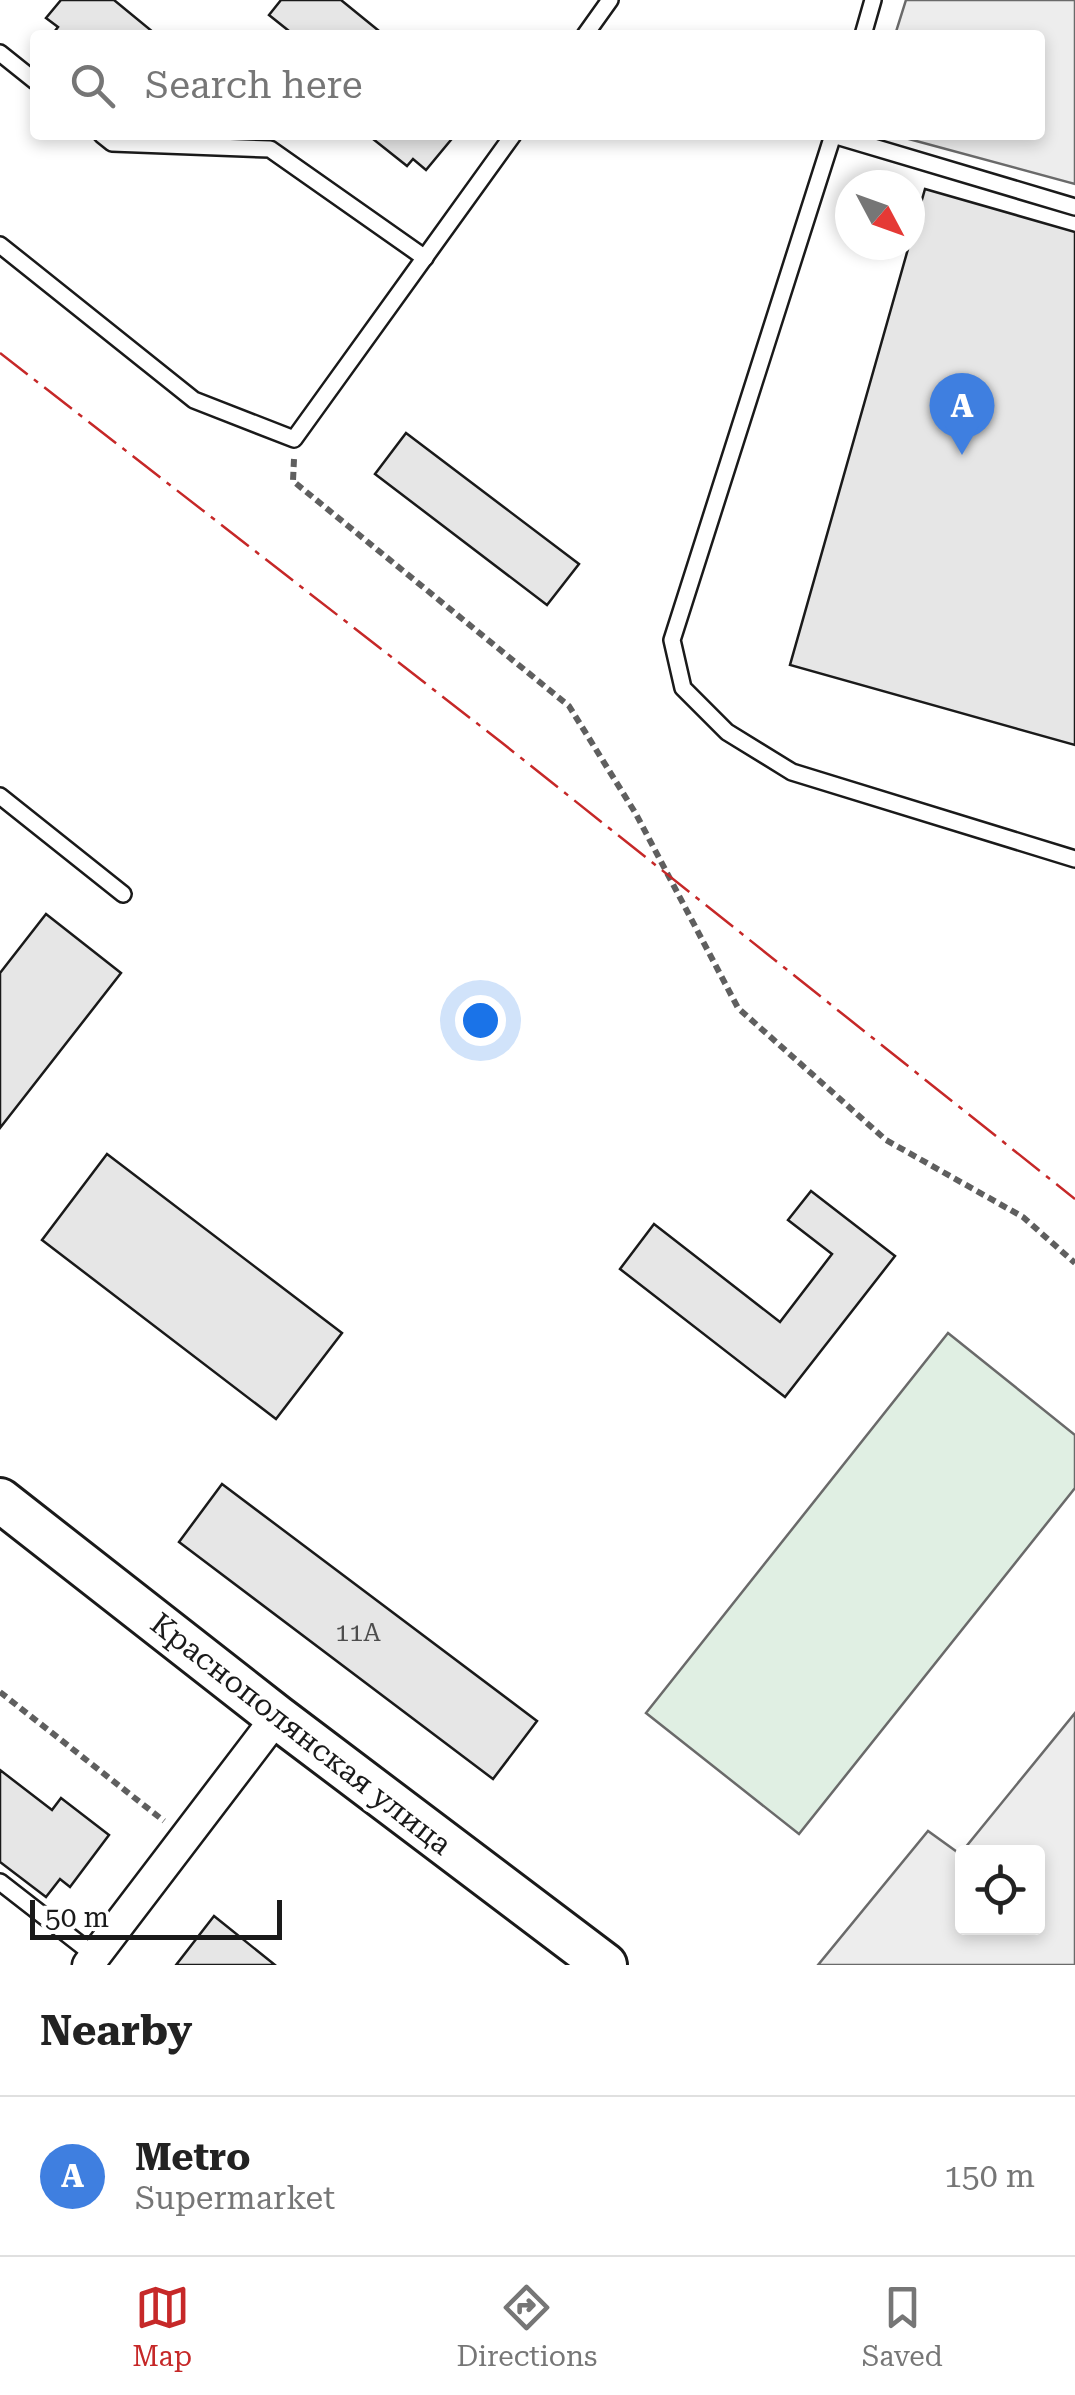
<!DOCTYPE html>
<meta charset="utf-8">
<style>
body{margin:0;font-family:"Roboto Serif",serif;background:#f6f6f6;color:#222}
.controls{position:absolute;right:30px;bottom:30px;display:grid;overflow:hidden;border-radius:10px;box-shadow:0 5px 15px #0003}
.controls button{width:90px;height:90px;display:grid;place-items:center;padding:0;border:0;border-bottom:2px solid #e0e0e0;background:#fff;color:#222;font:50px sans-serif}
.compass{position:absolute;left:835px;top:170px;width:90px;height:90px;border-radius:50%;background:#fff;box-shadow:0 5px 15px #0003;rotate:131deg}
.scale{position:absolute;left:30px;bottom:25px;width:252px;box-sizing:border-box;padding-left:10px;border:5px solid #1a1a1a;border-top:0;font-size:28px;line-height:35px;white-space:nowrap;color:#1a1a1a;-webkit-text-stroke:8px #fff;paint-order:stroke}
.you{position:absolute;left:480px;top:1020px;width:35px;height:35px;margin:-25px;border:8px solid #fff;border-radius:50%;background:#1a73e8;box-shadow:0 0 0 15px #1a73e833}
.badge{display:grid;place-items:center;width:65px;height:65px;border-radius:50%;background:#c62828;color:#fff;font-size:32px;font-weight:700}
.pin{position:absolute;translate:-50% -82px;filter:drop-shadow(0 2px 5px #0008)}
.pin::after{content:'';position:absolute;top:52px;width:35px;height:30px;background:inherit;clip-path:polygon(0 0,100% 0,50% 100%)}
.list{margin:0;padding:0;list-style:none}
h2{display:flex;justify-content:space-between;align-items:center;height:130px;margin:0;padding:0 40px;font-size:42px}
h2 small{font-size:32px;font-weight:400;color:#767676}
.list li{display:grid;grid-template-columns:65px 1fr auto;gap:30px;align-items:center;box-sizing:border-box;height:160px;padding:0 40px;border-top:2px solid #e0e0e0}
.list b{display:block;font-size:38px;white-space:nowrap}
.list p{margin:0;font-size:32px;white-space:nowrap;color:#767676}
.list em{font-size:32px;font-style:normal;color:#767676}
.icon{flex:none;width:55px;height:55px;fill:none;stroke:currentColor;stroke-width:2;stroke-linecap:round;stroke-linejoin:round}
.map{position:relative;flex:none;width:1075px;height:1965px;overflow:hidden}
.search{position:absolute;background:#fff;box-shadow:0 5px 15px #0003;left:30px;right:30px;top:30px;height:110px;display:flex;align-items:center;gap:25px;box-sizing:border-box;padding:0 35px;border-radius:10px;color:#767676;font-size:38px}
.sheet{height:290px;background:#fff}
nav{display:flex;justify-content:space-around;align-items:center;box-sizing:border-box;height:140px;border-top:2px solid #e0e0e0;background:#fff;font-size:28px;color:#767676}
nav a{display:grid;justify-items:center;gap:5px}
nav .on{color:#c62828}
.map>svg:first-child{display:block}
</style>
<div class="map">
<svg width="1075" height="1965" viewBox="0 0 1075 1965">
<rect width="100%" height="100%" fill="#fff"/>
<polygon fill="#e0efe3" stroke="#6a6a6a" stroke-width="2.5" points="948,1333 1075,1435 1075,1488 799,1834 646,1713"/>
<g fill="#ededed" stroke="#6a6a6a" stroke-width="2.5" fill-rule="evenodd">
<polygon points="906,0 1075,0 1075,184 894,135 1040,135 1040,35 895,35"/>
<path d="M1075,1713V1965H818L928,1831L960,1854ZM962,1852H1038V1928H962Z"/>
</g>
<g fill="#e6e6e6" stroke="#1a1a1a" stroke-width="2.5">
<polygon points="61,0 114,0 153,32 150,35 59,35 55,31 58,27 46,18"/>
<polygon points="281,0 341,0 384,35 294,35 269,15"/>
<polygon points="368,135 455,135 426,170 413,159 407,166"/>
<polygon points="925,189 1075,232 1075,745 790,665"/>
<polygon points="406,433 579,564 547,605 375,474"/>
<polygon points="46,914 121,973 0,1128 0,973"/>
<polygon points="107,1154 342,1333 276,1419 42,1240"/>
<polygon points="811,1191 895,1256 785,1397 620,1269 654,1224 780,1322 832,1254 788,1220"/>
<polygon points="222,1484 537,1721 493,1779 179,1542"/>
<polygon points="0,1770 52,1810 61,1798 109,1835 70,1887 60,1879 46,1897 0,1862"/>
<polygon points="214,1916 275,1965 176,1965"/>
</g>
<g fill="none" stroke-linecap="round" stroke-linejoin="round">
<defs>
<g id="lane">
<polyline points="585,35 610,0"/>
<polyline points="863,35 873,0"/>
<polyline points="0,53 35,81"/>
<polyline points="102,135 112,143 270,149 425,258"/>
<polyline points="833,135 672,640 683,688 727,732 792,772 1075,859"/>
<polyline points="833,135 1075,207"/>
<polyline points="0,245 194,400 294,439 513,135"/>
<polyline points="0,796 123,894"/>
<polyline points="0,1882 99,1959"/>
</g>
<polyline id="street" points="88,1965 277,1717"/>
<polyline id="secondary" points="0,1500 277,1717 605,1965"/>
</defs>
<use href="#lane" stroke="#1a1a1a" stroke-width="20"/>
<use href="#street" stroke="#1a1a1a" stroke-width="35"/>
<use href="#secondary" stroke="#1a1a1a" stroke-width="48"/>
<g stroke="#5f5f5f" stroke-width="6" stroke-dasharray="8 5" stroke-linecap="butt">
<polyline points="294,459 293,481 569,706 636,814 738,1008 886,1140 1023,1217 1075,1263"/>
<polyline points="0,1692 164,1821"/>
</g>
<use href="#lane" stroke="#fff" stroke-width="15"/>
<use href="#street" stroke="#fff" stroke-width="30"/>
<use href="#secondary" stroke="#fff" stroke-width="42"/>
<polyline stroke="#c62828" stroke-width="2.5" stroke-dasharray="35 8 5 8" stroke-linecap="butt" points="0,353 501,742 1075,1199"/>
</g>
<g text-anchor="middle" stroke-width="8" stroke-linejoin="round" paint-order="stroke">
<g font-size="25" fill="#4d4d4d">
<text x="358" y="1641">11А</text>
</g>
<g font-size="30" fill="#1a1a1a" stroke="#fff">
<text transform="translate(301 1734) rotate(38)" y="10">Краснополянская улица</text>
</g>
</g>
</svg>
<div class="controls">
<button><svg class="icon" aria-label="locate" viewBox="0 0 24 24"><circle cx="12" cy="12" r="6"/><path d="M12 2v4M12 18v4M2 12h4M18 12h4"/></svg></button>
</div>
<svg class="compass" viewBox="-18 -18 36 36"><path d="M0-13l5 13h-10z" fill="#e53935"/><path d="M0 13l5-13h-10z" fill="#767676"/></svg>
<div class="scale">50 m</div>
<div class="you"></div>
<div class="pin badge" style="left:962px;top:455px;background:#3f7fe0">A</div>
<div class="search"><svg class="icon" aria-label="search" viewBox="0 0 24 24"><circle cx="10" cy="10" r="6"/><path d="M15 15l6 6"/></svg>Search here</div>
</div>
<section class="sheet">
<h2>Nearby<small></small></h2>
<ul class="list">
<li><span class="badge" style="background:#3f7fe0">A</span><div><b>Metro</b><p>Supermarket</p></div><em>150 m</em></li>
</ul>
</section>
<nav>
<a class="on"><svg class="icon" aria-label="map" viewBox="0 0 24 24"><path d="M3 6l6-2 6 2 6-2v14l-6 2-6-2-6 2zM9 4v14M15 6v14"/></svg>Map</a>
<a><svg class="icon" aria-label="directions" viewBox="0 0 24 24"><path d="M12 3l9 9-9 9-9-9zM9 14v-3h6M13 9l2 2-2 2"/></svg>Directions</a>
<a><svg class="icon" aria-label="saved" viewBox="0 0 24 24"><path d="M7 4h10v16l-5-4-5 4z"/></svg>Saved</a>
</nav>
